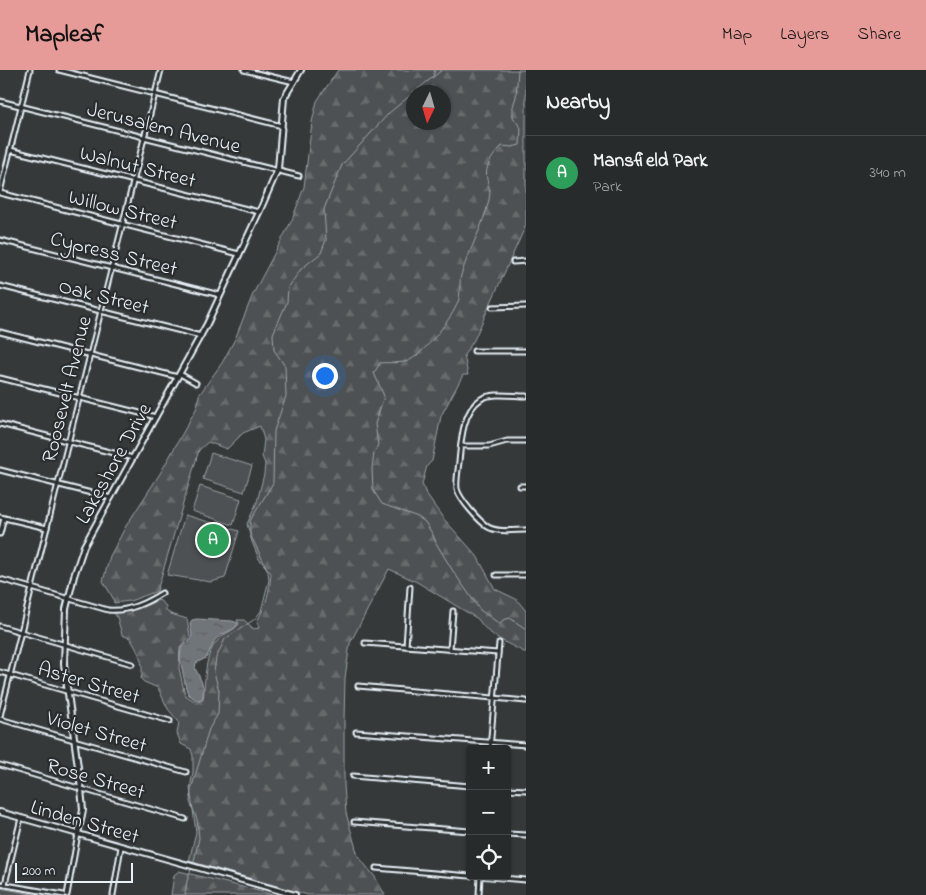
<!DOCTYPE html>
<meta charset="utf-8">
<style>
body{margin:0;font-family:"Indie Flower",sans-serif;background:#343738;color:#f1f3f6}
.controls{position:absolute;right:15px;bottom:15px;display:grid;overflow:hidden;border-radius:5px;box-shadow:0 1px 4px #0004}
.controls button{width:45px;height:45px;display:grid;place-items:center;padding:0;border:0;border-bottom:1px solid #444748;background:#282b2c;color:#f1f3f6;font:25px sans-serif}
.compass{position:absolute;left:406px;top:15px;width:45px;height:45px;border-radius:50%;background:#282b2c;box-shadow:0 1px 4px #0004;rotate:185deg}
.scale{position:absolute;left:15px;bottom:12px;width:118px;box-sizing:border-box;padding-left:5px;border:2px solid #e8f1f8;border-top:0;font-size:14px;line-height:18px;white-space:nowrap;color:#e8f1f8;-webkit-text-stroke:4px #2a2d2e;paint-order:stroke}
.you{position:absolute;left:324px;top:305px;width:18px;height:18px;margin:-12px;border:4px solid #fff;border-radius:50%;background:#1a73e8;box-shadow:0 0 0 8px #1a73e833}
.badge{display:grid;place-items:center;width:32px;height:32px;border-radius:50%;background:#e69b98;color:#fff;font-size:16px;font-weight:700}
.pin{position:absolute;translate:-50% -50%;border:2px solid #fff;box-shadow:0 1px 5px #0006}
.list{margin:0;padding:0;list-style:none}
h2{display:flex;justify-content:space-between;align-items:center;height:65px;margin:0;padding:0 20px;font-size:21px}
h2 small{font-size:16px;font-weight:400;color:#a5a7a9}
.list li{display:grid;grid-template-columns:32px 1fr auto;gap:15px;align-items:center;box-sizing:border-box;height:75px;padding:0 20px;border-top:1px solid #444748}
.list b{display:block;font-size:19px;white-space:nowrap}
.list p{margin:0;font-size:16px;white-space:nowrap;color:#a5a7a9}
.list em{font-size:16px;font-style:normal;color:#a5a7a9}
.icon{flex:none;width:28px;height:28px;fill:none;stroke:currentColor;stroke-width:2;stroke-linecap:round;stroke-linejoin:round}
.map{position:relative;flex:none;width:526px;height:825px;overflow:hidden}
header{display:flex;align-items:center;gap:30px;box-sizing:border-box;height:70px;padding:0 25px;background:#e69b98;color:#111}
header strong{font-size:24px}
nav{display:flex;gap:28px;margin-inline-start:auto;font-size:18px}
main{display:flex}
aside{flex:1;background:#282b2c}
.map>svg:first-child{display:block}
</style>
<header>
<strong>Mapleaf</strong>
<nav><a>Map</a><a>Layers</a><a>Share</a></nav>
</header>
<main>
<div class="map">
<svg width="526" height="825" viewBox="0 0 526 825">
<defs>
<pattern id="forest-firs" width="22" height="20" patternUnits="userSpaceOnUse" patternTransform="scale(1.25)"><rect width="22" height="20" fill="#4d5152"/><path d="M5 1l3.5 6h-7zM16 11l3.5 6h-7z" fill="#676a6c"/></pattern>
<pattern id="water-ripples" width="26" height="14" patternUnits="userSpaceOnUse" patternTransform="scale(1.25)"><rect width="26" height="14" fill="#707579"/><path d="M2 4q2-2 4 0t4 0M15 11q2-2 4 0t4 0" fill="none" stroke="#5b5e62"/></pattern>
</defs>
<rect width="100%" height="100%" fill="#35393a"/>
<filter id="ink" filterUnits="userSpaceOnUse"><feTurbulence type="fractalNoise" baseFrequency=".02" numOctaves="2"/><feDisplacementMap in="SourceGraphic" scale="10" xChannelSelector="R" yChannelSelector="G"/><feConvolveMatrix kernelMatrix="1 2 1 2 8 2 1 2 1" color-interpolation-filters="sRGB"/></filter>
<g filter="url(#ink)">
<g fill="url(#forest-firs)" stroke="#9aa1a5" fill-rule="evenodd">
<path d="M338,0H526V155L474,270L464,285L468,305H463L441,346L432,391L427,396L422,414L426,424L443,448L477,486L495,519L516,529L526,541V583C509,574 488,566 478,549L417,512L389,499L350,573L345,608L344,651V715L346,743L358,786L375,807L385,825H308L189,791L196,762L190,718L193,702V686L191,679L181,674L177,663L179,652L168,639L158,618L144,612L141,609C145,593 138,581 130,568L122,565L117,547L114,543L137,539L159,530L166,536V541L171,544L187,549L190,566L180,578L179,598L185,625L196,632L203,630C206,609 203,584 220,568C225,563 233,561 239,554L237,550H244L254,559L259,558L257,551C266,537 270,519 271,503L259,489L252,472L247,454L257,432L264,404L265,394L262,386L264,370L260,356L243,363L227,379L208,372L199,380L157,521L130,531L114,533L113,528L103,511L110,486L126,456L161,402L185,359L197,337L199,325L222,293L235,269L253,224L292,150L304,117L312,52L317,31ZM413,22H443V52H413Z"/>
<polygon points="179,801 274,825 171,825 174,805"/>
<polygon points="0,818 38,825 0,825"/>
</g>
<g fill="#4d5152" stroke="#9aa1a5">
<polygon points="211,383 252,396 244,422 203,409"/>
<polygon points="200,416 241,429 233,455 192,441"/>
<polygon points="185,445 239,461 225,508 211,512 167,505"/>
</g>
<path fill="url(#water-ripples)" stroke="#a0a7ac" d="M197,549L232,551L238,553L235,558L221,565L215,570L206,588L196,593L195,598C200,609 206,616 202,629L196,630L188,624L186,618L180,589L181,578L190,570L192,565L190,553L192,550Z"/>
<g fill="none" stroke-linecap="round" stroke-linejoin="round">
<g stroke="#a0a7ac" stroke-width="1">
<path d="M518,0L516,27L513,36V47L521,58L520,75L512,77L502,76C494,84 484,96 487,109C489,120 491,118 489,130C483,157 469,180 461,205C459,214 461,224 458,232C452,248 426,281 410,290C403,294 389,292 380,293L374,303L384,326L375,354L378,375L374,383L372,399L373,420L382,434L418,447L425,452L433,465L436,473L453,501L480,540L500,554L503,550L510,548L526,559"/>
<polyline points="433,7 435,0"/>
<polyline points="414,22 442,0"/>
<polyline points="185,825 187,811 194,791 199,768 197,749 190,732 191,720 209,659 218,644 219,621 214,602 216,588 225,569 255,549 261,541 269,510 268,501 250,464 250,451 273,413 274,361 286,326 285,296 274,280 273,264 287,232 288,218 301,199 321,183 326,170 324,139 342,95 389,43 413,23"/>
</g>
<defs>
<g id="minor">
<polyline points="59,0 282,56"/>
<polyline points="244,0 294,12"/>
<polyline points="0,31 299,106"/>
<polyline points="10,80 259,142"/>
<polyline points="0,122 30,0"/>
<polyline points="0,123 239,184"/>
<polyline points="0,170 220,225"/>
<polyline points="513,192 526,191"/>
<polyline points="0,216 201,266"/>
<polyline points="492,237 526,236"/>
<polyline points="0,262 178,307"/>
<polyline points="474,281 526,281"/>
<polyline points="180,304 196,313"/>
<polyline points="0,308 156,347"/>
<path d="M526,326C513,326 492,322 481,329C462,341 461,373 459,392C458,401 456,411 457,419C460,430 479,451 488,457C498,463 515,460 526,460"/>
<polyline points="0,354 133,388"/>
<polyline points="461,376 489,376 507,371 526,371"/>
<polyline points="0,400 111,428"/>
<polyline points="520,416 526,416"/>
<polyline points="0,447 47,458"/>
<polyline points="0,464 4,448"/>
<polyline points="496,505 526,505"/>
<path d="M0,509L108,540C128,542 146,533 162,523"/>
<polyline points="0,556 132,594"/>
<polyline points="365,573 498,583"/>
<polyline points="406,576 410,517"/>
<polyline points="450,579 453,541"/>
<polyline points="0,602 170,651"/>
<polyline points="358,616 526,631"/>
<polyline points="0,646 161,0"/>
<polyline points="0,649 186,702"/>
<polyline points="356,662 526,675"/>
<polyline points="490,679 499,573"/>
<polyline points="0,695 185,749"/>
<polyline points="353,706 470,716"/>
<polyline points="507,719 526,720"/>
<polyline points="354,752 470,761"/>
<polyline points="507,764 526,765"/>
<polyline points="376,798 470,806"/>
<polyline points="478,806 526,810"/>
<polyline points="0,814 64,825"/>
<polyline points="5,814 21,748"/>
<polyline points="67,825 78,764"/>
<polyline points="113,825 121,777"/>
<polyline points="479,825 480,806"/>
</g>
<g id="tertiary">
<polyline points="0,742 295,825"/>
<polyline points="78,764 83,740 81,719 64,594 66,539 74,506 84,476 207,254 261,138 278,99 284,28 301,0"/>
</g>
</defs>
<use href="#minor" stroke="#e8f1f8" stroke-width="7"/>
<use href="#tertiary" stroke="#e8f1f8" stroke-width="8"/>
<use href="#minor" stroke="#2a2d2e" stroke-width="3"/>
<use href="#tertiary" stroke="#2a2d2e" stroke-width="4"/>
</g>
</g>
<g text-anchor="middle" stroke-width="4.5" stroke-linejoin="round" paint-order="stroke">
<g font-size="21" fill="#e8f1f8" stroke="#2a2d2e">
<text transform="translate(164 57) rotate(14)" y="7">Jerusalem Avenue</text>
<text transform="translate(138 96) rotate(14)" y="7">Walnut Street</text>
<text transform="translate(123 139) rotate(14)" y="7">Willow Street</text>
<text transform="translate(114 183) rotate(14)" y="7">Cypress Street</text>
<text transform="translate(104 226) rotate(14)" y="7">Oak Street</text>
<text transform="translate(66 319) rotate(-76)" y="7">Roosevelt Avenue</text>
<text transform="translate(113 393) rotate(-61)" y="7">Lakeshore Drive</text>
<text transform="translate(89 612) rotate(16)" y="7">Aster Street</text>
<text transform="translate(97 661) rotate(16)" y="7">Violet Street</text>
<text transform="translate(96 708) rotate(16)" y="7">Rose Street</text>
<text transform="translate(85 751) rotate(16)" y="7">Linden Street</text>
</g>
</g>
</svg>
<div class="controls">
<button>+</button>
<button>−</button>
<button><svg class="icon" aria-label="locate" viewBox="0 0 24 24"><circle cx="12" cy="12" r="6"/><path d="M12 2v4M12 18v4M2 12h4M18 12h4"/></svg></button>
</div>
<svg class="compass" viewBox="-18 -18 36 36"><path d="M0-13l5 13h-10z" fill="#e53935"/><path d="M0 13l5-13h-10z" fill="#a5a7a9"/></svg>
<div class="scale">200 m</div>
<div class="you"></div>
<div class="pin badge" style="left:213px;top:470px;background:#2e9e5b">A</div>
</div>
<aside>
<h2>Nearby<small></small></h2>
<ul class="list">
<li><span class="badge" style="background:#2e9e5b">A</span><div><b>Mansfield Park</b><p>Park</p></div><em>340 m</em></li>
</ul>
</aside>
</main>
